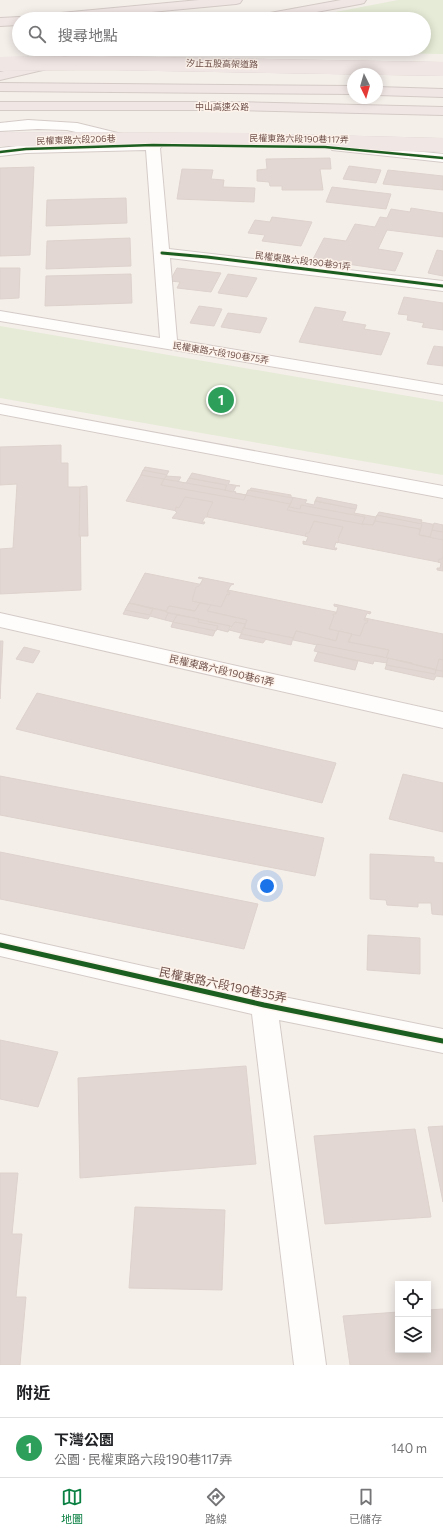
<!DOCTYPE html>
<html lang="zh-TW">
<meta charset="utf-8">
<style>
body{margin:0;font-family:Commissioner,"Noto Sans TC",sans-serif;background:#f2f2f2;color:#202124}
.controls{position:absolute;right:12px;bottom:12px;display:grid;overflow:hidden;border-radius:0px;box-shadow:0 2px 10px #0003}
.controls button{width:36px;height:36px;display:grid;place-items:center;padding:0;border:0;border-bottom:1px solid #e0e0e0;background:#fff;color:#202124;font:20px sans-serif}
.compass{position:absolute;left:347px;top:68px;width:36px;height:36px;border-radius:50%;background:#fff;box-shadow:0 2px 10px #0003;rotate:175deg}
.you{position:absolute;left:267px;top:886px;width:14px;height:14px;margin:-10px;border:3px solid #fff;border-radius:50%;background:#1a73e8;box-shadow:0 0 0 6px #1a73e833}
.badge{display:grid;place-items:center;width:26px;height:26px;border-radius:50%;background:#0b8043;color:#fff;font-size:13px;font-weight:700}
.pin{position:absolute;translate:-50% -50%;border:2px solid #fff;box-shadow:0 1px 4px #0006}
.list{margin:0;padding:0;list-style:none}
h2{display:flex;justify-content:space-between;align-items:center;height:52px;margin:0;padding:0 16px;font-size:17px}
h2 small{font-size:13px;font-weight:400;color:#757577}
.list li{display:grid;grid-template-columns:26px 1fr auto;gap:12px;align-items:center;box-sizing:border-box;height:60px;padding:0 16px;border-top:1px solid #e0e0e0}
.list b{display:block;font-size:15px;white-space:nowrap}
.list p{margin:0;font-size:13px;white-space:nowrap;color:#757577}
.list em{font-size:13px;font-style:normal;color:#757577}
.icon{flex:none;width:22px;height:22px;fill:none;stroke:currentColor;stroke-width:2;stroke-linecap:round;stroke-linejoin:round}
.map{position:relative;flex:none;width:443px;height:1365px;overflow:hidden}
.search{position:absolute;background:#fff;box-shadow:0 2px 10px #0003;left:12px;right:12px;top:12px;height:44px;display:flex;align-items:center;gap:10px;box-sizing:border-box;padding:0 14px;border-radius:22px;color:#757577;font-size:15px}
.sheet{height:112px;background:#fff}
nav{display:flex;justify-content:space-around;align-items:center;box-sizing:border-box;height:56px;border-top:1px solid #e0e0e0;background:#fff;font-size:11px;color:#757577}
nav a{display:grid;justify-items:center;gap:2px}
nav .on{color:#0b8043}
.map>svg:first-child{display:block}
</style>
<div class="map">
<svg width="443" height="1365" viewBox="0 0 443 1365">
<rect width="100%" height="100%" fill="#f5efea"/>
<g fill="#e5ebd6">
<polygon points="398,0 443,0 443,54 150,49 424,49 424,19 299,19"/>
<polygon points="0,326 443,402 443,475 0,398"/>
</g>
<g fill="#e2d7d2" stroke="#ded2cd">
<polygon points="330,158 331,169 320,169 323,190 282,190 282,186 270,186 269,182 257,181 257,170 267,169 266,159"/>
<polygon points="349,166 381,170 376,183 343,179"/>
<polygon points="34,167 30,255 0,256 0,168"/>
<polygon points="182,169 213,170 211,179 224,180 223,187 255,188 254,202 177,199"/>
<polygon points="388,170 443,176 443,190 383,184"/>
<polygon points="332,187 391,194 386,209 326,202"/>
<polygon points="126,198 127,223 46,226 47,200"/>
<polygon points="411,208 443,213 443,237 387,230 378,249 403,253 395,271 313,259 324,238 346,241 355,224 375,227 380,217 387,218 391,209 410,212"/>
<polygon points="272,217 312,222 301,246 262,241 265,235 248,233 255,220 270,222"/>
<polygon points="130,238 131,266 46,269 47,241"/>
<polygon points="437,250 443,251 443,276 428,273"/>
<polygon points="0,268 20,268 19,298 0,299"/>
<polygon points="177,268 221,273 211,292 177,288 180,282 170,281"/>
<polygon points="131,274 132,303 45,306 46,276"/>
<polygon points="228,274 257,278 247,297 218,293"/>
<polygon points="404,297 443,303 443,330 422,327 424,323 407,320 408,315 398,314"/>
<polygon points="199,306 222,309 214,326 190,323"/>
<polygon points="315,307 346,312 342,321 366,325 364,329 390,333 381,355 299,342"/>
<polygon points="228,313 267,318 260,333 221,327"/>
<polygon points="434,346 443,347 443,366 427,364"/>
<polygon points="61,445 61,463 68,463 68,487 80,487 81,590 0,594 0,549 13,548 17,484 0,485 0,447"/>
<polygon points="145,467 169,471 166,476 181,477 178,482 186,483 189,478 227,485 225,490 236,492 235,493 246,495 251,488 291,495 291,497 307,500 305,503 314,505 315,501 356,509 354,513 376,517 379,512 422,520 421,522 437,525 435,531 443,532 443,540 287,510 290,504 274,501 272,506 161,485 164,479 141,475"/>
<polygon points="143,470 167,475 164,479 236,492 235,493 246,495 248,490 293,498 289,507 300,509 301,505 365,517 362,524 373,525 377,515 422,524 419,535 430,537 432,530 443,532 443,543 140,485 141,475"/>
<polygon points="192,473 230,481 228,484 240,486 236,486 233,492 225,490 227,485 189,478"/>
<polygon points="141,475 164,479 161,485 244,500 246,495 290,504 287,510 362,524 373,525 375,521 420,529 419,535 443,540 443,563 126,501"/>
<polygon points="87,486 88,536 79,536 80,487"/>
<polygon points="185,497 213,502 207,514 208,514 207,517 205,517 202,522 205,522 204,524 172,518 177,512 175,511 176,507 179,508"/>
<polygon points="317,497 357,505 356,509 315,501"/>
<polygon points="314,521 343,527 338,539 339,539 338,543 336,542 334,548 337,548 336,550 303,544 303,541 306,542 308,537 305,536 306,533 309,533"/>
<polygon points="434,523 443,525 443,532 432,530"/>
<polygon points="443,557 443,571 437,570 437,568 440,568 441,563 438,562 439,559 442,559"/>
<polygon points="145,573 443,634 443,671 386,658 389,650 348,642 352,634 339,631 336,641 296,631 293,638 244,628 247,620 207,611 210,605 200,603 195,611 169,606 166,611 129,603"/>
<polygon points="199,577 234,584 231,585 227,592 230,592 229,595 227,594 221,607 192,601 196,587 199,586 203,579 198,578"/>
<polygon points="129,603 169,612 165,620 150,616 148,619 123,614"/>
<polygon points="129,603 153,609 150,615 125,610"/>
<polygon points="200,603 211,605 207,611 247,620 245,624 235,622 233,627 166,612 169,606 195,611"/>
<polygon points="334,604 371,612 370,614 367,613 364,620 368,620 367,623 365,623 360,636 329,629 334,616 333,616 333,614 336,614 338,607 334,606"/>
<polygon points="168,613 230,626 228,632 216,629 213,636 171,627 173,622 165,620"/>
<polygon points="177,615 199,619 198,622 218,626 216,631 173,622"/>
<polygon points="235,622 245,624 241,633 229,630"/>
<polygon points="244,628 293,638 291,645 241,634"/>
<polygon points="296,631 336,641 339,631 352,634 348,642 389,650 386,658 375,655 375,657 293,640"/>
<polygon points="241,634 266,639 263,643 239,638"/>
<polygon points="0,641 3,641 0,699"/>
<polygon points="317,644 412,663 412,665 443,671 443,677 436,676 434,680 385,669 387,663 374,661 373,664 314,651"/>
<polygon points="24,647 40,651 33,663 16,659"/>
<polygon points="318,652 358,661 355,670 314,661"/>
<polygon points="388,658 436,670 435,674 386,665"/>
<polygon points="439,659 443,660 443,671 436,670"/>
<polygon points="37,693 336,763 322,803 16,729"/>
<polygon points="403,774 443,783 443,832 389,819"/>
<polygon points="0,776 324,838 315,876 0,815"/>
<polygon points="0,852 258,904 244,949 0,899"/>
<polygon points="370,854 434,857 434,862 443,863 443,915 432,914 431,903 418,903 418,907 387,905 386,900 370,899"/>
<polygon points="368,935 420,938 420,974 367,970"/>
<polygon points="0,1040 58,1052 38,1107 0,1099"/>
<polygon points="246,1066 256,1164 80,1178 78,1078"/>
<polygon points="443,1126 443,1202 428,1127"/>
<polygon points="415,1129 431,1217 325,1224 314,1136"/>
<polygon points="0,1173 18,1173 12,1234 22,1234 16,1297 26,1297 20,1365 0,1365"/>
<polygon points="135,1207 225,1210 222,1290 129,1288"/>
<polygon points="443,1309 443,1365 350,1365 343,1316 398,1312 398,1350 428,1350 428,1310"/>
</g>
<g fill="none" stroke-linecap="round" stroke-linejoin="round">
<defs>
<g id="minor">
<polygon points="28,120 77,123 130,136 132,139 130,142 162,142 164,145 160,148 169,249 443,281 443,291 170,258 177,340 443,385 443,395 0,321 0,311 160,338 146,150 26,153 0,156 0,148 26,145 120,142 67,130 38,129 0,131 0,123"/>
<polygon points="337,143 443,154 443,162 332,150 330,147 332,144"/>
<polygon points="0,404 443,486 443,498 0,414"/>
<polygon points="0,613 443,712 443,728 0,627"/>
<polygon points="0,934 264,993 443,1029 443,1053 279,1020 326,1365 294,1365 252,1014 0,956"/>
</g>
<g id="highway">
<polygon points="199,0 242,0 240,3 236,4 77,19 33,19 35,16 39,15"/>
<polygon points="341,0 366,0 364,3 360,4 278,19 253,19 255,16 259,15"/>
<polygon points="19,17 24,19 19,19 19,25 0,26 0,18"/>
<polygon points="100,49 122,49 120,52 0,80 0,72"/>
<polygon points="0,83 353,86 353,94 0,91"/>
<polygon points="377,87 443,89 443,97 377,95"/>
<polygon points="0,102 232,102 443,107 443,115 232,110 0,110"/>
</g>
</defs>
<use href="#minor" stroke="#d4cbc7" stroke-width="2"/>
<use href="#highway" stroke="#d4cac6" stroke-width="2"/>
<use href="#minor" fill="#fefdfc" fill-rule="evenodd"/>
<use href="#highway" fill="#f0e6e4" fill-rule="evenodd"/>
<defs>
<g id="highway-bridge">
<polyline points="0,64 102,63 443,69"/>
<polyline points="0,139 245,140 443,145"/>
</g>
</defs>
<use href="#highway-bridge" stroke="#d4cac6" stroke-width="14" stroke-linecap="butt"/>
<use href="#highway-bridge" stroke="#f0e6e4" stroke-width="14"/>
<defs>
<polyline id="cycleway-far2" points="0,152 26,149 153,145 325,147 443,158"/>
<polyline id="cycleway-far1" points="162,253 207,257 443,286"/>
<polyline id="cycleway" points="0,945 264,1005 443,1041"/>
</defs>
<use href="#cycleway-far2" stroke="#fdf3eb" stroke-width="4"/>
<use href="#cycleway-far1" stroke="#fdf3eb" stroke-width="5"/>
<use href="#cycleway" stroke="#fdf3eb" stroke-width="8"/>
<use href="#cycleway-far2" stroke="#1b5e20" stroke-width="2.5"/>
<use href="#cycleway-far1" stroke="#1b5e20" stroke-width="3"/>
<use href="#cycleway" stroke="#1b5e20" stroke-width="5"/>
</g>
<g text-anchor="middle" stroke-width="3" stroke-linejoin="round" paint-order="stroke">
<g font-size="9" fill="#71534c" stroke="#fdf3eb">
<text transform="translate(222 64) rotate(1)" y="3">汐止五股高架道路</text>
<text x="222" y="110">中山高速公路</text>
<text transform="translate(299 139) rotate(1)" y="3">民權東路六段190巷117弄</text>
<text transform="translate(76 140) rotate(-2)" y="3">民權東路六段206巷</text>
<text transform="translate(303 261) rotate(7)" y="3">民權東路六段190巷91弄</text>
<text transform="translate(221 353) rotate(9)" y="3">民權東路六段190巷75弄</text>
</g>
<g font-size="10" fill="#71534c" stroke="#fdf3eb">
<text transform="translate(222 670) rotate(13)" y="4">民權東路六段190巷61弄</text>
</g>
<g font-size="12" fill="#71534c" stroke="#fdf3eb">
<text transform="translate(223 985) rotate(12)" y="4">民權東路六段190巷35弄</text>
</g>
</g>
</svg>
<div class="controls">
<button><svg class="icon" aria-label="locate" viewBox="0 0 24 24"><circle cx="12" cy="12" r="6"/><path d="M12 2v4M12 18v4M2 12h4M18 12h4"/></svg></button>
<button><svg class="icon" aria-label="layers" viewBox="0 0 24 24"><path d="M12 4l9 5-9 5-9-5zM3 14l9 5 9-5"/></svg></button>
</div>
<svg class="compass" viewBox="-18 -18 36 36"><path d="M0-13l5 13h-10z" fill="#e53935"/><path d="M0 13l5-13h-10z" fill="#757577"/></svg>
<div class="you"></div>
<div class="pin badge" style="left:221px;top:400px;background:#2e9e5b">1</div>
<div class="search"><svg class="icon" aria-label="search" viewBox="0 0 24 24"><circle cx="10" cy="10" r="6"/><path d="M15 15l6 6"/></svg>搜尋地點</div>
</div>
<section class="sheet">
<h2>附近<small></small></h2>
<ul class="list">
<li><span class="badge" style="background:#2e9e5b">1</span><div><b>下灣公園</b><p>公園 · 民權東路六段190巷117弄</p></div><em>140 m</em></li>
</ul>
</section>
<nav>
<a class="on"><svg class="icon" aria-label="map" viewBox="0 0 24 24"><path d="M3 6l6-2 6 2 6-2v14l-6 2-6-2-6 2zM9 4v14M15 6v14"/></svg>地圖</a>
<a><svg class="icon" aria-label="directions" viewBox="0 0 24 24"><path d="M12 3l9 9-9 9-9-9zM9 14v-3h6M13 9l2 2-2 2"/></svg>路線</a>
<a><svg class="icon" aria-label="saved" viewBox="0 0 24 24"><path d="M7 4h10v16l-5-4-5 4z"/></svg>已儲存</a>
</nav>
